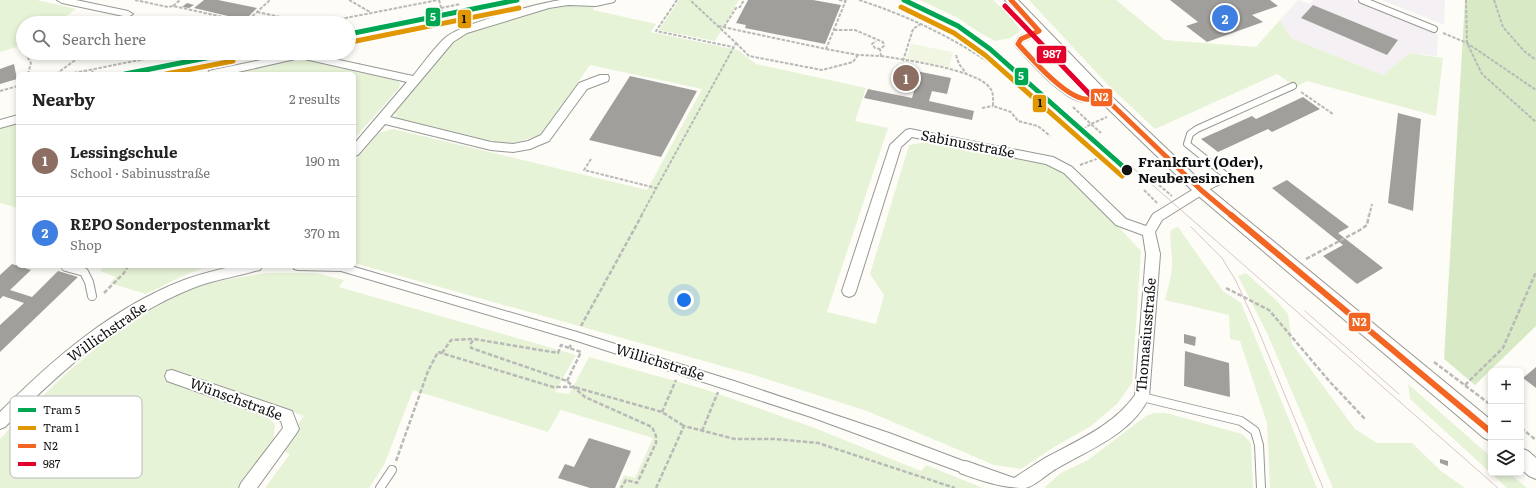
<!DOCTYPE html>
<meta charset="utf-8">
<style>
body{margin:0;font-family:Literata,serif;background:#f6f6f6;color:#222}
.controls{position:absolute;right:12px;bottom:12px;display:grid;overflow:hidden;border-radius:6px;box-shadow:0 2px 6px #0003}
.controls button{width:36px;height:36px;display:grid;place-items:center;padding:0;border:0;border-bottom:1px solid #e0e0e0;background:#fff;color:#222;font:20px sans-serif}
.you{position:absolute;left:684px;top:300px;width:14px;height:14px;margin:-10px;border:3px solid #fff;border-radius:50%;background:#1a73e8;box-shadow:0 0 0 6px #1a73e833}
.badge{display:grid;place-items:center;width:26px;height:26px;border-radius:50%;background:#646362;color:#fff;font-size:13px;font-weight:700}
.pin{position:absolute;translate:-50% -50%;border:2px solid #fff;box-shadow:0 1px 4px #0006}
.list{margin:0;padding:0;list-style:none}
h2{display:flex;justify-content:space-between;align-items:center;height:52px;margin:0;padding:0 16px;font-size:17px}
h2 small{font-size:13px;font-weight:400;color:#767676}
.list li{display:grid;grid-template-columns:26px 1fr auto;gap:12px;align-items:center;box-sizing:border-box;height:72px;padding:0 16px;border-top:1px solid #e0e0e0}
.list b{display:block;font-size:15px;white-space:nowrap}
.list p{margin:0;font-size:13px;white-space:nowrap;color:#767676}
.list em{font-size:13px;font-style:normal;color:#767676}
.icon{flex:none;width:22px;height:22px;fill:none;stroke:currentColor;stroke-width:2;stroke-linecap:round;stroke-linejoin:round}
.map{position:relative;flex:none;width:1536px;height:488px;overflow:hidden}
.search{position:absolute;background:#fff;box-shadow:0 2px 6px #0003;left:16px;top:16px;width:340px;height:44px;display:flex;align-items:center;gap:10px;box-sizing:border-box;padding:0 14px;border-radius:22px;color:#767676;font-size:15px}
.panel{position:absolute;background:#fff;box-shadow:0 2px 6px #0003;left:16px;top:72px;width:340px;height:196px;border-radius:6px}
.map>svg:first-child{display:block}
</style>
<div class="map">
<svg width="1536" height="488" viewBox="0 0 1536 488">
<rect width="100%" height="100%" fill="#fdfcf7"/>
<g fill="#f5f0f3">
<polygon points="1298,0 1310,4 1313,0 1353,0 1438,35 1437,56 1410,53 1383,75 1291,38 1280,20"/>
<polygon points="1382,0 1445,0 1444,25"/>
</g>
<g fill="#e7f3d7">
<polygon points="0,0 37,0 76,9 57,23 23,23 23,45 0,52"/>
<polygon points="679,0 739,0 715,41 659,30"/>
<polygon points="920,0 993,0 1005,11 1019,28 1019,32 1010,38 995,41 977,31 958,18"/>
<polygon points="1029,0 1116,0 1165,40 1256,47 1280,20 1291,38 1383,75 1410,53 1443,58 1436,116 1307,81 1296,87 1277,74 1155,129 1109,86"/>
<path d="M573,5L594,6L593,10L656,24L651,32L738,50L756,64L866,88L855,121L888,128L827,312L876,324L884,295L870,274L909,145L932,141L1047,164C1082,181 1113,222 1141,251L1132,383L1117,404L1091,426L1054,447L1021,469L994,465L867,411L754,375L354,263V162L379,133L393,129L647,190L702,89L590,65L541,135L513,143H500L396,118L395,110L458,37L465,33L545,9Z"/>
<polygon points="304,60 398,81 400,84 399,88 354,139 354,74 233,74 289,62"/>
<polygon points="18,124 18,208 0,203 0,128"/>
<path d="M1178,227L1223,291L1241,303L1317,488H1270L1267,423L1240,341L1230,339L1229,315L1165,300C1168,287 1173,273 1172,259C1172,249 1169,240 1171,230Z"/>
<path d="M105,266H210C188,272 167,284 146,294L110,283L116,277L100,271Z"/>
<path d="M268,273H316L344,280L339,287L576,355L555,392L569,394L589,357L704,389L812,427L921,471L926,465L983,488H618L624,475L635,478L653,438L561,410V409L548,432L413,390L384,465L369,488H265L290,454L280,450L304,416L172,370L164,379L266,416L275,424L273,444L240,488H0V439C56,381 115,322 191,290C215,280 242,277 268,273Z"/>
<polygon points="1246,273 1277,301 1288,314 1292,344 1355,429 1377,443 1412,443 1441,471 1465,488 1333,488 1267,333 1238,276"/>
<polygon points="1408,384 1491,457 1491,473 1509,473 1527,488 1507,488 1410,399"/>
<polygon points="1154,413 1166,413 1242,434 1251,443 1253,488 1044,488 1061,473 1088,460 1146,416"/>
</g>
<polygon fill="#d8eac5" points="1465,0 1536,0 1536,326 1475,385 1444,359"/>
<polygon fill="#f0f6e1" points="911,44 953,52 949,67 906,59"/>
<g fill="#a19f9c">
<polygon points="204,0 218,0 257,8 245,20 194,8"/>
<polygon points="748,0 813,0 841,5 825,44 745,28 746,25 736,23"/>
<polygon points="1170,0 1270,0 1278,6 1252,15 1263,22 1207,42 1186,26 1198,22"/>
<polygon points="187,3 194,5 189,8 182,7"/>
<polygon points="1313,5 1398,40 1387,55 1301,18"/>
<polygon points="14,64 17,79 0,84 0,69"/>
<polygon points="901,68 951,78 947,94 932,91 929,101 974,111 972,120 864,98 868,89 912,98 915,88 896,84"/>
<polygon points="630,76 697,91 661,157 589,140"/>
<polygon points="1303,97 1320,109 1272,132 1268,129 1218,152 1201,139 1252,116 1256,119"/>
<polygon points="1398,113 1421,119 1413,211 1388,203"/>
<polygon points="1287,180 1349,227 1338,233 1383,268 1357,284 1323,256 1343,245 1272,188"/>
<polygon points="12,264 31,270 10,290 32,297 58,271 78,277 0,352 0,325 24,303 3,296 0,299 0,275"/>
<polygon points="1184,334 1196,337 1195,346 1184,343"/>
<polygon points="1185,351 1229,363 1230,397 1184,386"/>
<polygon points="1536,367 1536,388 1523,378"/>
<polygon points="589,438 631,451 615,488 590,488 558,478 565,464 574,467"/>
<polygon points="1440,459 1448,461 1448,466 1440,463"/>
</g>
<g fill="none" stroke-linecap="round" stroke-linejoin="round">
<defs>
<g id="service-far1">
<polyline points="1362,0 1434,29"/>
<path d="M1039,31L1021,39L1018,44C1031,59 1060,92 1079,98C1087,101 1096,98 1104,97"/>
<polyline points="1201,190 1228,177 1187,144 1190,134 1197,129 1293,86"/>
</g>
<g id="service">
<polyline points="66,267 84,272 89,282 92,296"/>
<polyline points="1142,397 1241,421 1255,431 1259,445 1261,488"/>
<polyline points="380,488 392,470"/>
</g>
<polygon id="pedestrian" points="293,266 351,266 577,332 734,381 889,433 966,462 970,464 972,468 970,472 966,474 811,417 577,341 341,271 298,270 294,269"/>
<g id="minor">
<polygon points="57,0 76,0 128,11 133,14 128,17 62,3"/>
<path d="M561,0H615L614,2L596,6L568,5L549,8L467,33L453,42L390,117L491,142L513,144L528,141L541,135L579,83L600,75H608L609,78L608,81L587,89L549,141L530,149L513,152L491,150L385,124L358,155L354,156V144L407,82L300,58L229,74H208L209,71L213,70L294,53H307L413,76C423,64 433,49 445,38C460,24 539,3 561,0Z"/>
<polygon points="18,115 18,123 0,128 0,120"/>
<path d="M910,129L1053,157L1072,167L1126,219L1146,226L1153,214L1197,187L1201,185L1205,187L1207,190L1205,193L1162,220L1155,232L1160,254L1149,397C1132,434 1090,449 1056,469C1048,473 1034,487 1025,488C1002,488 982,481 960,473L958,468L960,463L966,461L1014,478C1025,471 1035,464 1045,458C1078,440 1113,426 1135,395L1146,254L1143,235L1116,225L1064,173L1046,164L912,137L901,147L856,291L854,295L849,297L844,295L842,291L890,145L906,130Z"/>
<path d="M234,266H262L260,270L255,271C235,277 213,280 193,288C120,317 60,372 5,427L0,429V412C53,359 113,307 184,280C200,274 217,270 234,266Z"/>
<polygon points="172,370 292,411 299,429 296,434 257,488 239,488 241,483 283,428 281,421 167,381 165,376 167,371"/>
</g>
<g id="tertiary">
<polygon points="1005,0 1018,0 1109,94 1206,186 1491,420 1491,441 1484,438 1196,194 1099,100"/>
<polygon points="1521,448 1528,451 1536,458 1536,479 1529,476 1521,469"/>
</g>
</defs>
<use href="#service-far1" stroke="#979795" stroke-width="8"/>
<use href="#service" stroke="#979795" stroke-width="10"/>
<use href="#pedestrian" stroke="#979795" stroke-width="2"/>
<use href="#minor" stroke="#979795" stroke-width="2"/>
<use href="#tertiary" stroke="#979795" stroke-width="2"/>
<g stroke="#b9b9b8" stroke-width="2" stroke-dasharray="3.5 1.5" stroke-linecap="butt">
<polyline points="135,0 168,7 173,6 246,22"/>
<polyline points="349,0 370,12"/>
<polyline points="439,0 442,11 449,20 451,26"/>
<polyline points="677,0 656,31 733,47"/>
<polyline points="839,0 846,1"/>
<path d="M859,0C952,30 1016,76 1088,141"/>
<polyline points="1466,0 1467,43 1482,74 1536,122"/>
<polyline points="1494,0 1503,27 1524,51 1536,60"/>
<polyline points="173,6 180,0"/>
<polyline points="441,8 460,4"/>
<polyline points="257,12 309,23"/>
<polyline points="245,23 270,0"/>
<polyline points="320,23 438,0"/>
<polyline points="718,26 826,49 846,0"/>
<polyline points="724,27 736,8 740,7 744,0"/>
<polyline points="834,30 855,30 883,42 884,46 880,49 875,48 872,44 876,41"/>
<polyline points="1443,33 1467,43 1536,90"/>
<polyline points="736,43 749,56 822,70 853,62 858,55"/>
<polyline points="22,47 23,49"/>
<polyline points="826,49 858,55 881,56 880,49"/>
<polyline points="25,53 31,63 28,74"/>
<polyline points="140,53 153,57"/>
<polyline points="956,55 959,64 966,73"/>
<path d="M881,56C905,60 976,69 990,88C994,93 993,100 993,106L1011,112L1018,121L1038,126L1050,136"/>
<polyline points="903,61 913,29 922,23"/>
<polyline points="56,74 85,53"/>
<polyline points="69,74 175,53"/>
<polyline points="92,74 93,69"/>
<polyline points="0,91 18,86"/>
<polyline points="1301,92 1333,114"/>
<polyline points="1073,107 1091,124 1107,117"/>
<polyline points="982,108 993,106"/>
<polyline points="1079,132 1091,124 1101,133"/>
<polyline points="591,159 584,170 656,188"/>
<polyline points="1080,165 1102,157"/>
<polyline points="1159,185 1172,196"/>
<polyline points="1144,190 1158,204"/>
<polyline points="641,216 736,43 690,0"/>
<polyline points="1369,216 1372,204"/>
</g>
<g stroke="#b9b9b8" stroke-width="2.5" stroke-dasharray="4.5 2" stroke-linecap="butt">
<polyline points="1306,259 1360,230 1367,225 1369,215"/>
<polyline points="1226,288 1269,310 1330,382 1366,420"/>
<polyline points="104,293 124,273 128,266"/>
<polyline points="581,326 642,215"/>
<polyline points="569,348 561,345 558,353 474,339 471,343 471,348 567,381 585,397 652,427 656,436 656,443 637,483 626,480 621,488"/>
<polyline points="442,353 451,340 474,339"/>
<polyline points="1434,362 1491,405"/>
<polyline points="567,381 581,352 569,348 571,345"/>
<polyline points="1465,385 1503,348 1536,272"/>
<polyline points="662,412 676,380"/>
<polyline points="1521,428 1536,440"/>
<polyline points="702,431 718,392"/>
<polyline points="396,461 428,371 438,352 553,387 574,387 662,412 684,426"/>
<polyline points="656,488 684,426 735,439 775,439 818,443 955,488"/>
</g>
<use href="#service-far1" stroke="#fffffe" stroke-width="6"/>
<use href="#service" stroke="#fffffe" stroke-width="8"/>
<use href="#pedestrian" fill="#fffffe" fill-rule="evenodd"/>
<use href="#minor" fill="#fffffe" fill-rule="evenodd"/>
<use href="#tertiary" fill="#fffffe" fill-rule="evenodd"/>
<g stroke="#d9c6c7" stroke-width="1">
<polyline points="1132,167 1498,488"/>
<polyline points="1191,227 1222,258 1236,281 1257,327 1323,488"/>
<polyline points="1305,311 1399,394"/>
</g>
<defs>
<path id="bus-1-far1" d="M1011,0L1039,31L1021,39L1018,44C1032,59 1065,97 1085,99C1091,100 1098,98 1104,97L1201,190L1232,216"/>
<polyline id="bus-1" points="1231,215 1491,432"/>
<polyline id="bus-2" points="1005,6 1098,103"/>
</defs>
<use href="#bus-1-far1" stroke="#fff" stroke-width="8"/>
<use href="#bus-1" stroke="#fff" stroke-width="10"/>
<use href="#bus-2" stroke="#fff" stroke-width="8"/>
<use href="#bus-1-far1" stroke="#f26522" stroke-width="5"/>
<use href="#bus-1" stroke="#f26522" stroke-width="6"/>
<use href="#bus-2" stroke="#e4002b" stroke-width="5"/>
<defs>
<g id="tram-1">
<polyline points="904,0 958,26 990,49 1127,170"/>
<polyline points="349,34 517,0"/>
<polyline points="125,74 231,53"/>
</g>
<g id="tram-2">
<polyline points="901,7 954,33 985,55 1122,176"/>
<polyline points="351,42 519,8"/>
<polyline points="166,74 233,61"/>
</g>
</defs>
<use href="#tram-1" stroke="#fff" stroke-width="8"/>
<use href="#tram-2" stroke="#fff" stroke-width="8"/>
<use href="#tram-1" stroke="#00a651" stroke-width="5"/>
<use href="#tram-2" stroke="#e09702" stroke-width="5"/>
</g>
<circle fill="#111" stroke="#fff" stroke-width="1.5" cx="1127" cy="170" r="6"/>
<g text-anchor="middle" stroke-width="4" stroke-linejoin="round" paint-order="stroke">
<g font-size="14" fill="#111" stroke="#fff">
<text transform="translate(968 144) rotate(11)" y="5">Sabinusstraße</text>
<text transform="translate(107 332) rotate(-35)" y="5">Willichstraße</text>
<text transform="translate(1146 335) rotate(-85)" y="5">Thomasiusstraße</text>
<text transform="translate(660 362) rotate(17)" y="5">Willichstraße</text>
<text transform="translate(236 399) rotate(20)" y="5">Wünschstraße</text>
</g>
<g font-size="14" font-weight="bold" fill="#111" stroke="#fff" text-anchor="start">
<text x="1138" y="167">Frankfurt (Oder),<tspan x="1138" dy="16">Neuberesinchen</tspan></text>
</g>
</g>
<rect x="10" y="396" width="132" height="82" rx="6" fill="#fff" stroke="#b8b8b8" stroke-width="1"/>
<rect x="18" y="408" width="18" height="4" fill="#00a651"/>
<rect x="18" y="426" width="18" height="4" fill="#e09702"/>
<rect x="18" y="444" width="18" height="4" fill="#f26522"/>
<rect x="18" y="462" width="18" height="4" fill="#e4002b"/>
<g font-size="11" fill="#111">
<text x="43" y="414">Tram 5</text>
<text x="43" y="432">Tram 1</text>
<text x="43" y="450">N2</text>
<text x="43" y="468">987</text>
</g>
<g stroke="#fff" stroke-width="1.5">
<rect x="425" y="7" width="16" height="20" rx="4" fill="#00a651"/>
<rect x="457" y="9" width="15" height="20" rx="4" fill="#e09702"/>
<rect x="1036" y="45" width="31" height="19" rx="4" fill="#e4002b"/>
<rect x="1014" y="67" width="15" height="19" rx="4" fill="#00a651"/>
<rect x="1090" y="88" width="23" height="19" rx="4" fill="#f26522"/>
<rect x="1032" y="94" width="15" height="19" rx="4" fill="#e09702"/>
<rect x="1348" y="312" width="23" height="20" rx="4" fill="#f26522"/>
</g>
<g font-size="11" text-anchor="middle" font-weight="bold" fill="#fff">
<text x="433" y="21">5</text>
<text x="1052" y="58">987</text>
<text x="1021" y="80">5</text>
<text x="1101" y="101">N2</text>
<text x="1359" y="326">N2</text>
</g>
<g font-size="11" text-anchor="middle" font-weight="bold" fill="#111">
<text x="464" y="23">1</text>
<text x="1040" y="107">1</text>
</g>
</svg>
<div class="controls">
<button>+</button>
<button>−</button>
<button><svg class="icon" aria-label="layers" viewBox="0 0 24 24"><path d="M12 4l9 5-9 5-9-5zM3 14l9 5 9-5"/></svg></button>
</div>
<div class="you"></div>
<div class="pin badge" style="left:906px;top:78px;background:#8d6e63">1</div>
<div class="pin badge" style="left:1225px;top:18px;background:#3f7fe0">2</div>
<div class="search"><svg class="icon" aria-label="search" viewBox="0 0 24 24"><circle cx="10" cy="10" r="6"/><path d="M15 15l6 6"/></svg>Search here</div>
<section class="panel">
<h2>Nearby<small>2 results</small></h2>
<ul class="list">
<li><span class="badge" style="background:#8d6e63">1</span><div><b>Lessingschule</b><p>School · Sabinusstraße</p></div><em>190 m</em></li>
<li><span class="badge" style="background:#3f7fe0">2</span><div><b>REPO Sonderpostenmarkt</b><p>Shop</p></div><em>370 m</em></li>
</ul>
</section>
</div>
